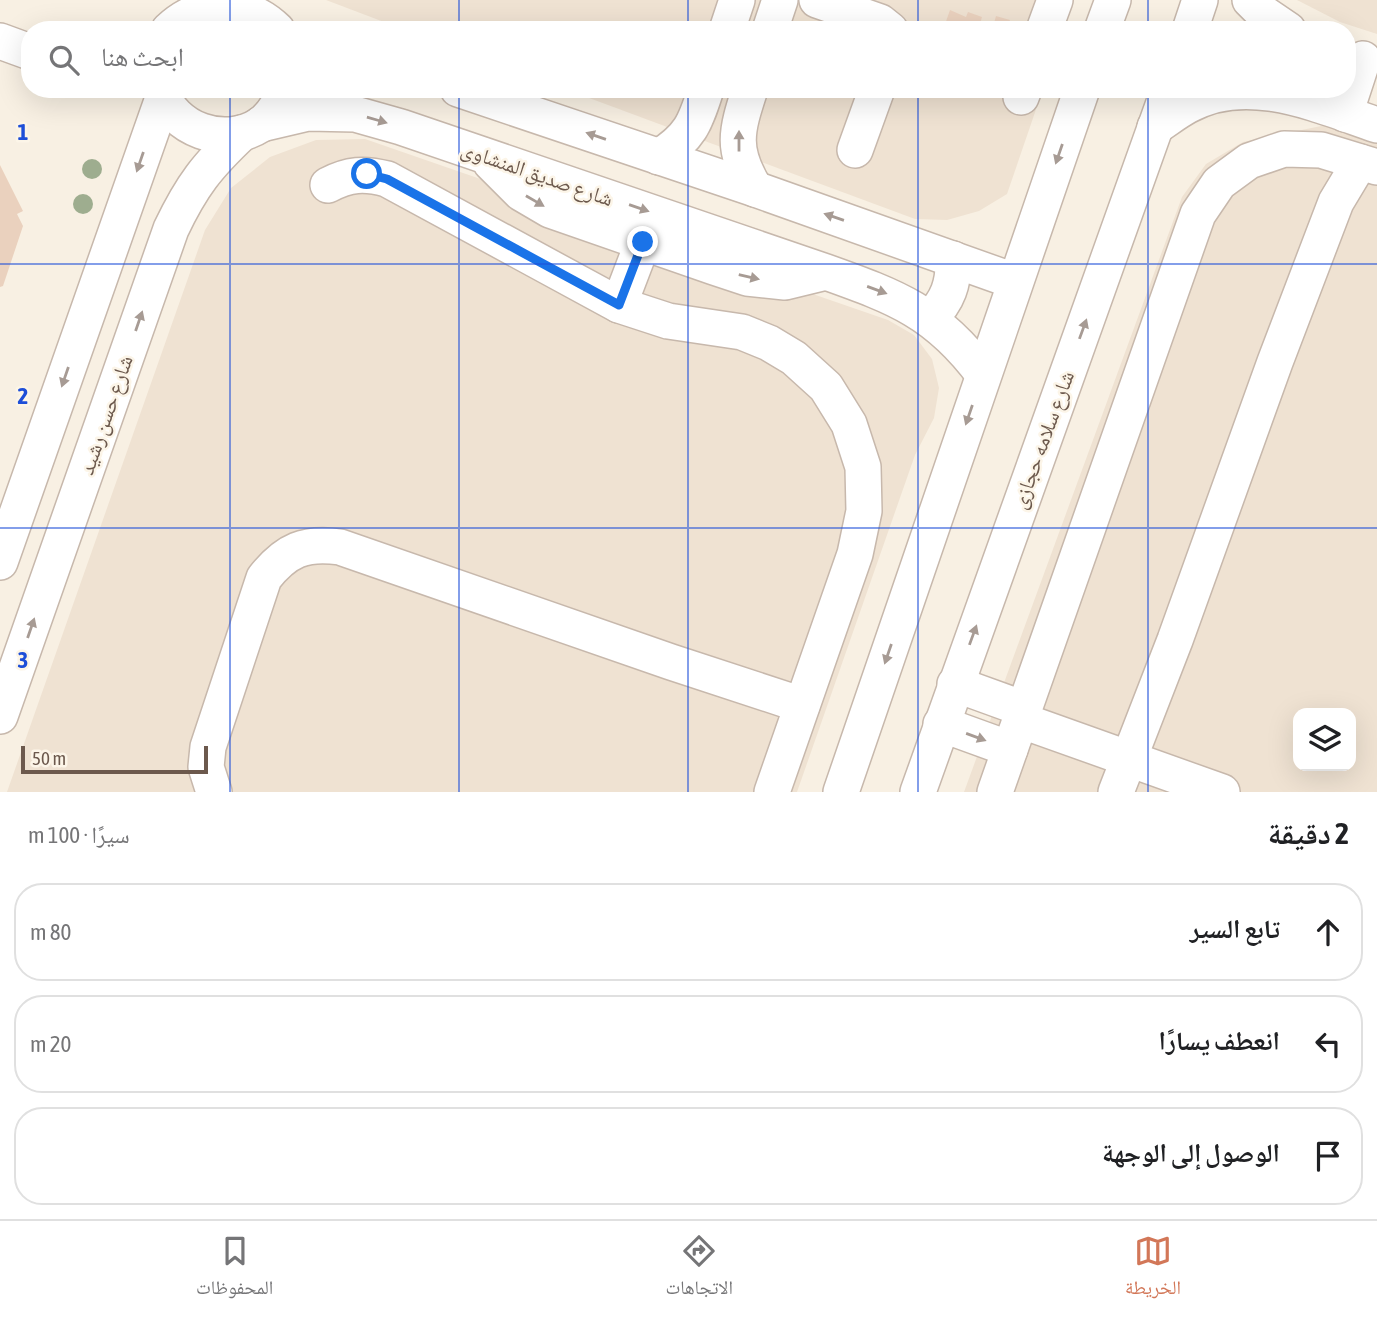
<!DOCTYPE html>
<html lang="ar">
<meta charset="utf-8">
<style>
body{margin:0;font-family:"Asap Condensed","Noto Naskh Arabic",sans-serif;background:#f6f6f6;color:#202124;direction:rtl}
.controls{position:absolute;right:21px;bottom:21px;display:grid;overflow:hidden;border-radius:14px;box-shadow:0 7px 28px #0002}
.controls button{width:63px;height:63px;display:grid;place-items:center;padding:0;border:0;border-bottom:2px solid #e0e0e0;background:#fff;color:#202124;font:35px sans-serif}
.scale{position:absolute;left:21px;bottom:18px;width:187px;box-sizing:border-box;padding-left:7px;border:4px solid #6c594d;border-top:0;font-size:19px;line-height:24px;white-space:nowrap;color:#6c594d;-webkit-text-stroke:5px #fcf5e8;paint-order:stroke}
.stop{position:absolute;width:21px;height:21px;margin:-16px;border:5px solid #1a73e8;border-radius:50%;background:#fff}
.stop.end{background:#1a73e8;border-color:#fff;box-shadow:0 2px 7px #0008}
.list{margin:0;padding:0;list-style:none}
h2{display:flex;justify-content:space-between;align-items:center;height:91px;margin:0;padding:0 28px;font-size:30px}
h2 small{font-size:23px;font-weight:400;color:#757577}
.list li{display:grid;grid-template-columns:46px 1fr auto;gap:21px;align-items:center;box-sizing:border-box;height:98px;margin:0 14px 14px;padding:0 14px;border:2px solid #e0e0e0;border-radius:28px}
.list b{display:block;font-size:26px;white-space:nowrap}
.list em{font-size:23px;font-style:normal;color:#757577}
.icon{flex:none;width:38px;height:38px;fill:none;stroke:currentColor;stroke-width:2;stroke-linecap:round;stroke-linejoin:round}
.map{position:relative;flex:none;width:1377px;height:792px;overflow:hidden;direction:ltr}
.search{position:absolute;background:#fff;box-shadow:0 7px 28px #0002;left:21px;right:21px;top:21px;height:77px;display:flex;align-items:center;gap:18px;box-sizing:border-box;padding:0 24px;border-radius:28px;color:#757577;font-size:26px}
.sheet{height:427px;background:#fff}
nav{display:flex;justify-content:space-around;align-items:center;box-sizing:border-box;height:98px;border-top:2px solid #e0e0e0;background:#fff;font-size:19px;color:#757577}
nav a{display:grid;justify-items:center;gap:4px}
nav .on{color:#d27758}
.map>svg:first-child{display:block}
</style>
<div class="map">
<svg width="1377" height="792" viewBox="0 0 1377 792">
<rect width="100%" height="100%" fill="#f8f0e3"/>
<g fill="#efe2d2" fill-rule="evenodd">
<polygon points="326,0 1074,0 1064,30 405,30"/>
<polygon points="1297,0 1377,0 1377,34 1340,22"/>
<polygon points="565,89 1043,89 1007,194 979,211 947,220 915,219"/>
<path d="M1331,124L1377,141V792H964L1182,197L1206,164L1243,142ZM1298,713H1351V766H1298Z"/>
<polygon points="365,139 888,320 914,335 932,359 939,388 934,418 915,455 797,792 7,792 205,230 231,188 270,157 316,140"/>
</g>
<g fill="#ead1be">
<polygon points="950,10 966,17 968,12 982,17 978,30 943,30"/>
<polygon points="996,16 1010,20 1008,25 1022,30 992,30"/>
<polygon points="987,89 1006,89 1003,96"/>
<polygon points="0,165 23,211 17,214 23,226 3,286 0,287"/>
</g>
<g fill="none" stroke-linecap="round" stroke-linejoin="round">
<defs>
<g id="minor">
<polyline points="817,0 880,22 890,30"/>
<polyline points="1250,0 1263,13 1288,30"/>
<path d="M169,30C201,0 246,0 277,30"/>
<polyline points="727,30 737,0"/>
<polyline points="770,30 780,0"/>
<polyline points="1044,30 1055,0"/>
<polyline points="1102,30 1113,0"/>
<polyline points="1190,30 1200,0"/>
<polyline points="0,41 30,52"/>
<path d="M160,89C173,130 224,148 260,125C273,116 280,103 286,89"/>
<polyline points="458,89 755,189 1014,281"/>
<path d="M750,89C736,132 731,149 755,189"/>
<polyline points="1021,97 1024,89"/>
<polyline points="1345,114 1363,59"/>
<path d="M261,124L308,113L355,114L401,127L826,272C896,297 937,312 983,374"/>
<path d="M1155,127C1166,120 1176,112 1187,106C1247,72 1318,105 1377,125"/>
<polyline points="855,150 877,89"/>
<path d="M659,157C690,137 695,124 706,89"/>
<polyline points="491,163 521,193 550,210 714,267 747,278 785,282 822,273"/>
<path d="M328,185C349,174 364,173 387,179L619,305L668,321L742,332L769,343L794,358L826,387L849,424L863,467L864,511L855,554L772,792"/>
<polyline points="619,305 643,242"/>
<path d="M930,318C948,301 954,283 953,259"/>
<polyline points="0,562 163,98"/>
<polyline points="955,684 1024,709"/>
<path d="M0,716L171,229C192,185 207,166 242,133"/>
<polyline points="1020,720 1222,792"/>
<polyline points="941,724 1010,749"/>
<path d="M214,792L206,767L208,747L264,578C286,550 305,542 340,547L671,662L802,705"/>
<polyline points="841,792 1082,89"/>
<polyline points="918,792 1169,89"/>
<polyline points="995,792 1198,214 1219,183 1249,161 1284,149 1321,150 1377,167"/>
<polyline points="1116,792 1175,640 1275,362 1336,202 1360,162"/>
</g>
</defs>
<use href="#minor" stroke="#c7b8ac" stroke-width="38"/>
<use href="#minor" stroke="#fff" stroke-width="35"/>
</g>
<g fill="#9ead8f">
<circle cx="92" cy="169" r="10"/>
<circle cx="83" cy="204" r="10"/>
</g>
<defs><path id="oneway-solid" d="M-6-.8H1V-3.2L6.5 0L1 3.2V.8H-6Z" transform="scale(1.75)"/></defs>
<g fill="#a79b94">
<use href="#oneway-solid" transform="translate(377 120) rotate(16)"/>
<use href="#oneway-solid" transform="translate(596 136) rotate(-161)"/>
<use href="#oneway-solid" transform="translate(739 141) rotate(-90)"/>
<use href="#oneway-solid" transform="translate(1059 154) rotate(109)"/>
<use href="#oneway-solid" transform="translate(140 162) rotate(109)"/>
<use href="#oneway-solid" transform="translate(535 201) rotate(30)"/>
<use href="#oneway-solid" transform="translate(639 208) rotate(19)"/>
<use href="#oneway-solid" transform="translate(834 217) rotate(-161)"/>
<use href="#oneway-solid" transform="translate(749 277) rotate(13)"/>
<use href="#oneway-solid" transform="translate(877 290) rotate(20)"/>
<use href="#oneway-solid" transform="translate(139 321) rotate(-71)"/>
<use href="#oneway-solid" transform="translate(1083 329) rotate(-70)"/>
<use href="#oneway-solid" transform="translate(65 377) rotate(109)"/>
<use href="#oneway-solid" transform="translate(969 415) rotate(109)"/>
<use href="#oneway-solid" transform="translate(31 628) rotate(-71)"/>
<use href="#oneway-solid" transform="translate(973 635) rotate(-70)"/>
<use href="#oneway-solid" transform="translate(888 654) rotate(109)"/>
<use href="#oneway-solid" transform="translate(976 737) rotate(20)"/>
</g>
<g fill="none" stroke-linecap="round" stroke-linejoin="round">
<polyline stroke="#1a73e8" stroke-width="9" points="367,174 387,179 619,305 643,242"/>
</g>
<path fill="none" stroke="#1d4ed8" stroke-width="2" stroke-opacity="0.55" d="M230,0V30M459,0V30M688,0V30M918,0V30M1148,0V30M230,89V792M459,89V792M688,89V792M918,89V792M1148,89V792M0,264H1377M0,528H1377"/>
<g text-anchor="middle" stroke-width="5" stroke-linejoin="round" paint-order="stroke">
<g font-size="21" fill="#6c594d" stroke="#fcf5e8">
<text transform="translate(537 174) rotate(19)" y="7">شارع صديق المنشاوى</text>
<text transform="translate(106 415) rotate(-71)" y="7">شارع حسن رشيد</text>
<text transform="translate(1043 440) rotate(-70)" y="7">شارع سلامه حجازى</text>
</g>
</g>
<g font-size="23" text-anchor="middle" font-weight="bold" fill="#1d4ed8" stroke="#fcf5e8" stroke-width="5" stroke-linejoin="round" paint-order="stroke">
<text x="23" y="140">1</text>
<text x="23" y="404">2</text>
<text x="23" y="668">3</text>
</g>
</svg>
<div class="controls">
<button><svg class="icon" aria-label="layers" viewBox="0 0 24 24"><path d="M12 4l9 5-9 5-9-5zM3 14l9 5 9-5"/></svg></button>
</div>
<div class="scale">50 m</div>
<div class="stop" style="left:367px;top:174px"></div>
<div class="stop end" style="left:643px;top:242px"></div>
<div class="search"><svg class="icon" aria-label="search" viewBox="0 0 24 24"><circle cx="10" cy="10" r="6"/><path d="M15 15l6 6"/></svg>ابحث هنا</div>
</div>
<section class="sheet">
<h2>2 دقيقة<small>سيرًا · 100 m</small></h2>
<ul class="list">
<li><svg class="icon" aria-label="ahead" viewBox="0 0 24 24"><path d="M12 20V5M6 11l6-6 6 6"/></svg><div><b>تابع السير</b></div><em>80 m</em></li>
<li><svg class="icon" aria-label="left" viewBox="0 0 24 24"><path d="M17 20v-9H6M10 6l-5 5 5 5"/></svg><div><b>انعطف يسارًا</b></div><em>20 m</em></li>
<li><svg class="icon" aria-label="arrive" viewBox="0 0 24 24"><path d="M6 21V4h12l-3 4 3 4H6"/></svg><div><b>الوصول إلى الوجهة</b></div></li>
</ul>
</section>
<nav>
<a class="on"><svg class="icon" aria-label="map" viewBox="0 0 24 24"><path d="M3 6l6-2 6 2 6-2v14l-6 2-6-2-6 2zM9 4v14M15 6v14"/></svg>الخريطة</a>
<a><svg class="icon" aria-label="directions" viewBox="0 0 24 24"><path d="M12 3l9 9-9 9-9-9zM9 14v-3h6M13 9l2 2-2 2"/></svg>الاتجاهات</a>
<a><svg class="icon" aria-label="saved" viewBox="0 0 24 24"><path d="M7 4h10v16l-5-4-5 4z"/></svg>المحفوظات</a>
</nav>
